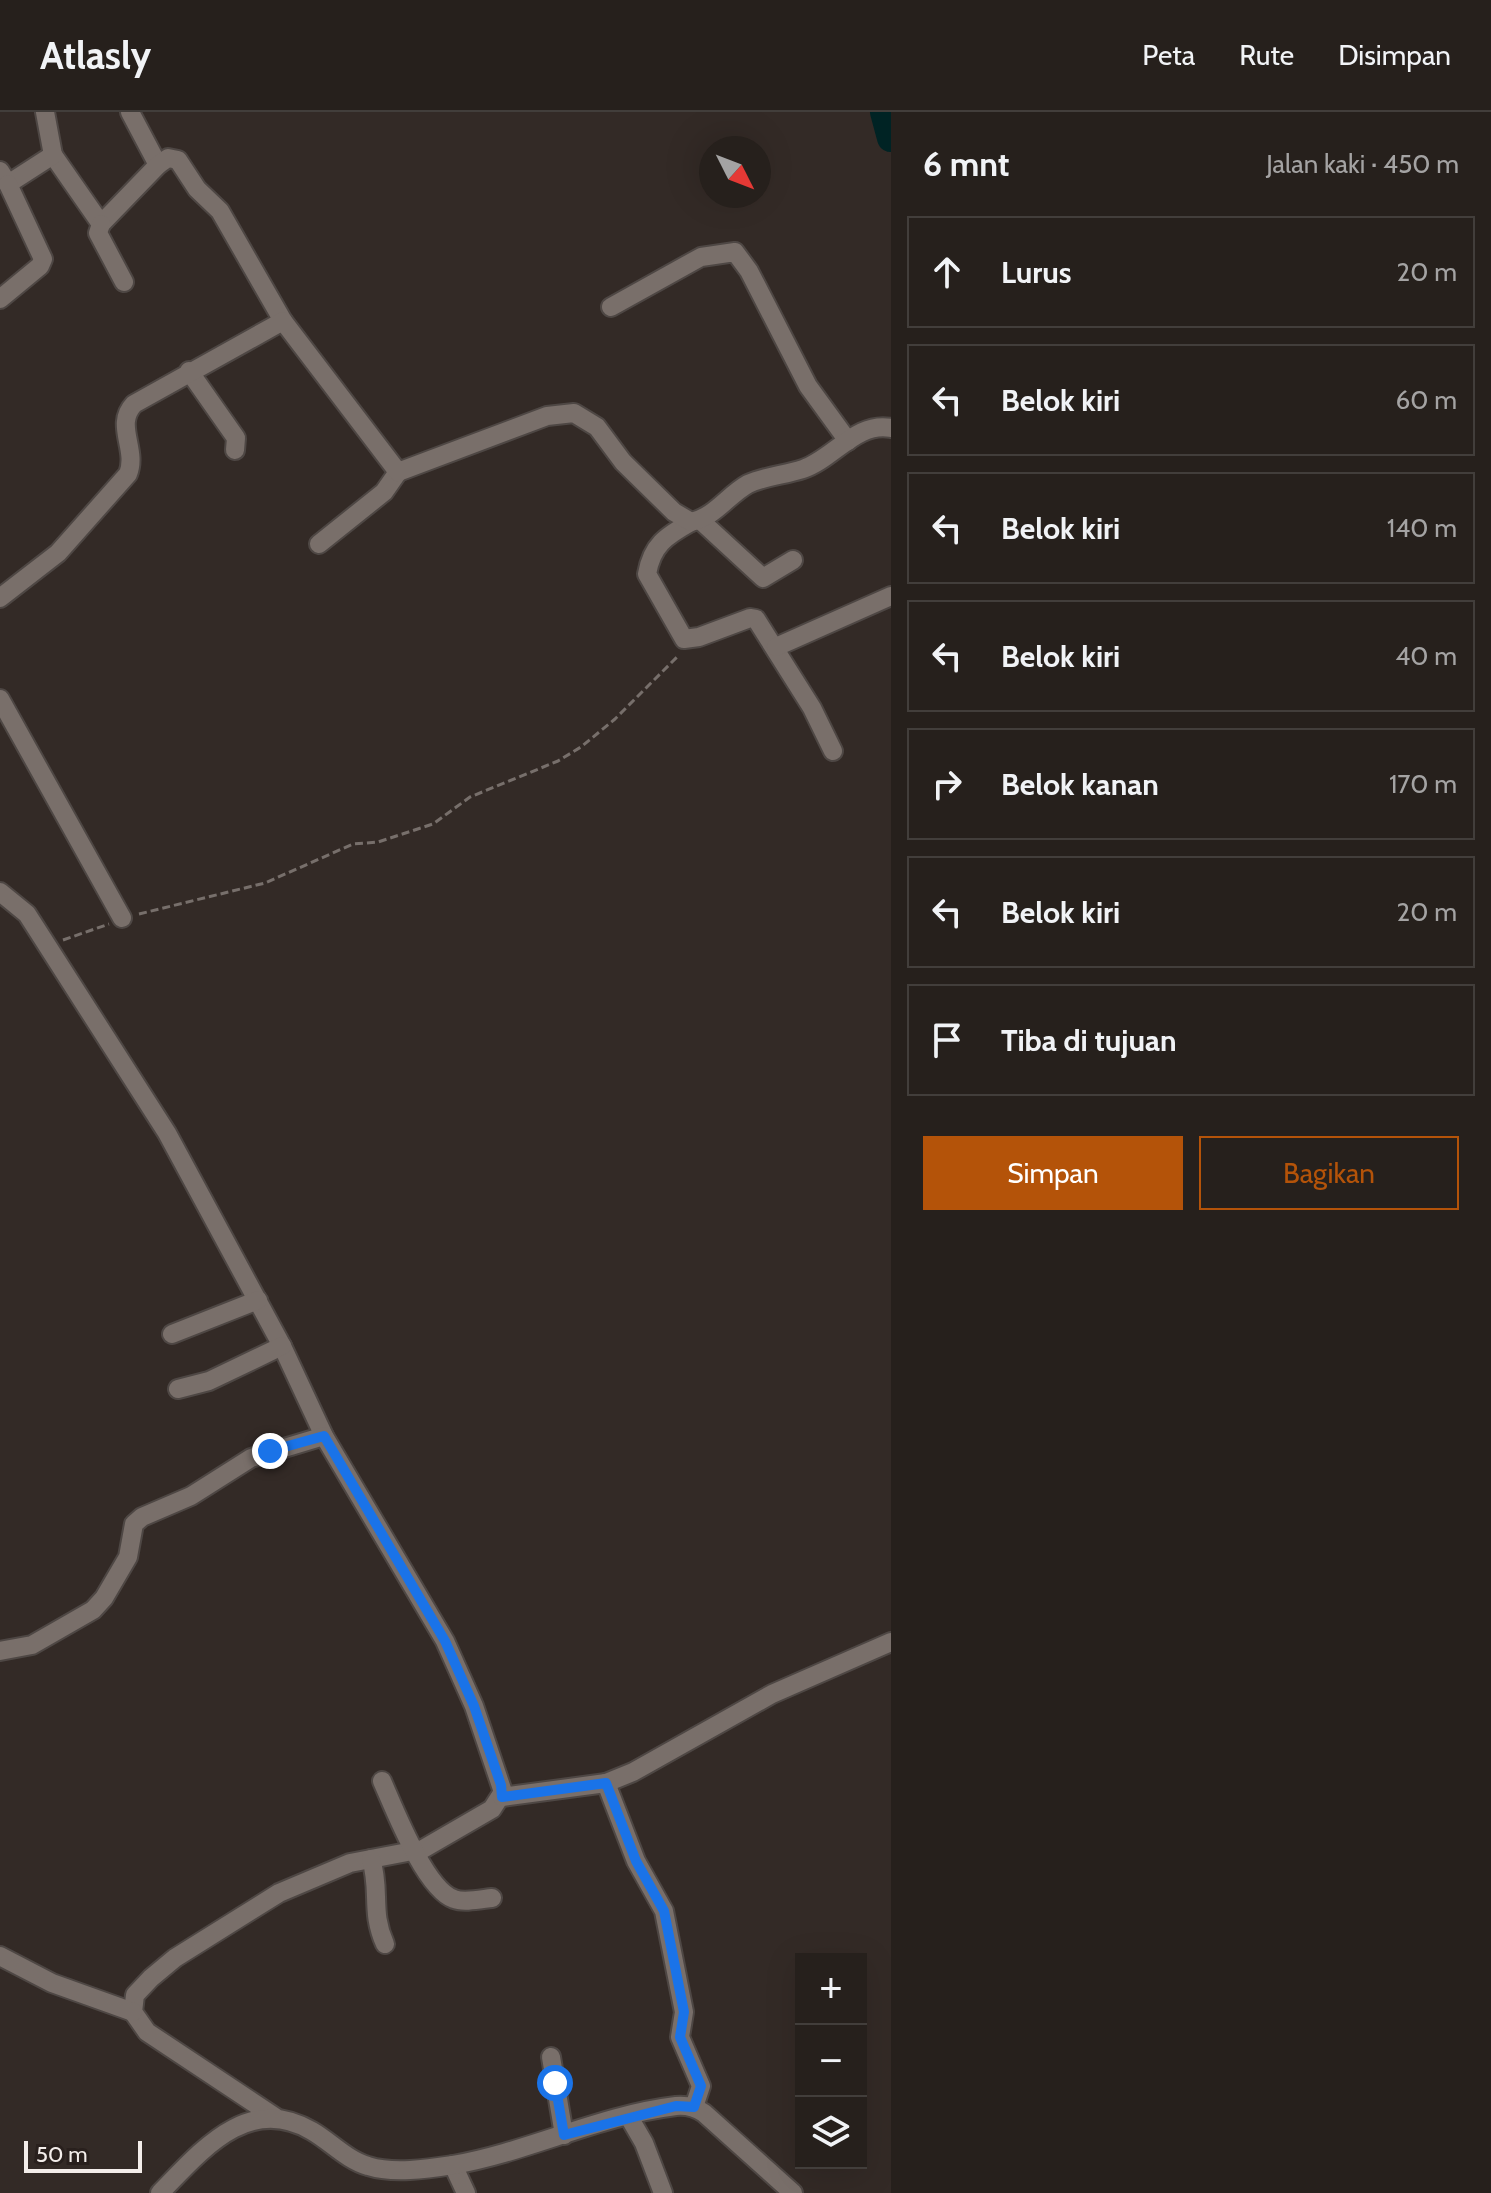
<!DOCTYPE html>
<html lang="id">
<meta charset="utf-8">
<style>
body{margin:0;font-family:Cabin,sans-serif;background:#322d29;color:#f1f3f6}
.controls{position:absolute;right:24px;bottom:24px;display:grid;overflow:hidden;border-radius:0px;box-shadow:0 8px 32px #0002}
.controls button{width:72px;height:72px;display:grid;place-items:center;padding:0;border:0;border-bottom:2px solid #423e3b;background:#26201c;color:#f1f3f6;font:40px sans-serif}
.compass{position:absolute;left:699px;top:24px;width:72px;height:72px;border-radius:50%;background:#26201c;box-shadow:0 8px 32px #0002;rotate:132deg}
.scale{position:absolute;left:24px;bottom:20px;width:118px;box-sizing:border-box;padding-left:8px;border:4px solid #f3edea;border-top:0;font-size:22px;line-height:28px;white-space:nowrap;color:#f3edea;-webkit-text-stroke:6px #29201d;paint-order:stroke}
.stop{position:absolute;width:24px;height:24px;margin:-18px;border:6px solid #1a73e8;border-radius:50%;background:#fff}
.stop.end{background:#1a73e8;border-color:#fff;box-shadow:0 2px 8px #0008}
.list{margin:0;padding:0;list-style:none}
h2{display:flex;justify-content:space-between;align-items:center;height:104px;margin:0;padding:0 32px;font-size:34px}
h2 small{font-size:26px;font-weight:400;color:#a4a3a3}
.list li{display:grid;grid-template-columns:52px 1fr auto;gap:24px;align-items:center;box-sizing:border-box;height:112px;margin:0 16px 16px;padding:0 16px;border:2px solid #423e3b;border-radius:0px}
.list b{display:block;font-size:30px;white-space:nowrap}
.list em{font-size:26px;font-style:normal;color:#a4a3a3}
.actions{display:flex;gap:16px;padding:24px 32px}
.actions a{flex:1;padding:18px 0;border:2px solid #b45309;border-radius:0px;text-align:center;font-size:28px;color:#b45309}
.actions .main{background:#b45309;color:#fff}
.icon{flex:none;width:44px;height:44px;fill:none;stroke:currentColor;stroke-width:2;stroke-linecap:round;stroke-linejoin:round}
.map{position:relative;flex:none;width:891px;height:2081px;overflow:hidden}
header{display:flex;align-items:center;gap:48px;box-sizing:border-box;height:112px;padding:0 40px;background:#26201c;border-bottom:2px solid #423e3b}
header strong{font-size:38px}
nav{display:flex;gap:44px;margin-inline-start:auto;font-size:28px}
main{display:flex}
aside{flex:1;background:#26201c}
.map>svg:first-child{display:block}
</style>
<header>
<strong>Atlasly</strong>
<nav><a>Peta</a><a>Rute</a><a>Disimpan</a></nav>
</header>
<main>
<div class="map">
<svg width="891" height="2081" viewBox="0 0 891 2081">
<rect width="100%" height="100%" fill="#332a26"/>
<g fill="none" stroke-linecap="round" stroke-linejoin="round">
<polyline stroke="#002324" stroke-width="28" points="884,0 891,26"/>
<defs>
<g id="minor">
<polyline points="130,0 158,53"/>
<polyline points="53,43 101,112 158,53 168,46 178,48 197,77 220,99 283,209"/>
<polyline points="0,59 8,72 53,43 45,0"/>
<polyline points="101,112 98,121 124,170"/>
<polyline points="0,187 40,154 43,147 8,72"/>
<polyline points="611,195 701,145 735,140 749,159 808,274 848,329"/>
<polyline points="189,259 236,326 235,338"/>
<polyline points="700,408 763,466 793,448"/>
<path d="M691,410C666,424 652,433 647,462L684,527L699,525L750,506L756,507L812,596L833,639"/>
<polyline points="319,432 384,380 398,360"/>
<path d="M0,486L58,441L128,362C138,337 114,313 134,292L283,209L398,360L547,304L574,301L597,315L623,350L674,400L691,410C715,405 728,383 748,372C765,364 785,363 803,357C833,347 857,309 891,316"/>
<polyline points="776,535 891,484"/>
<polyline points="0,587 122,806"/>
<polyline points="0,780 27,802 167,1021 282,1234 324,1324 445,1529 474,1594 503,1680 492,1697 423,1737 350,1751 279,1781 175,1846 151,1866 135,1883 133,1900 147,1920 275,2005"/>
<polyline points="172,1222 258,1188"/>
<polyline points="178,1277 209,1269 282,1234"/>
<polyline points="0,1539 32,1533 93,1498 104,1486 128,1445 134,1412 142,1405 191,1384 251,1346 324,1324"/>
<path d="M382,1669C394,1696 425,1777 454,1787C464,1791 482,1787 492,1786"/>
<polyline points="606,1671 636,1749 664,1799 684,1900 680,1925 701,1974 694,1995"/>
<polyline points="502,1685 606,1671 633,1660 772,1582 891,1530"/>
<path d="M371,1747C381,1779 370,1799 385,1832"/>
<polyline points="0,1844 52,1871 133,1900"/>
<polyline points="551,1945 564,2023"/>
<polyline points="629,2005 644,2031 663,2081"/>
<polyline points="453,2053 466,2081"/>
<path d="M160,2081C201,2039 248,1981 312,2019C331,2030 347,2048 368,2054C393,2062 427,2057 453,2053C528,2040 600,2003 676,1994C687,1993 695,1995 704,2001L793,2081"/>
</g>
</defs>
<use href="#minor" stroke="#4e4744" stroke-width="22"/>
<g stroke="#776f6b" stroke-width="3" stroke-dasharray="8 4" stroke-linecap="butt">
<polyline points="139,802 265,771 353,732 378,730 433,712 470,685 558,649 581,635 615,607 678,544"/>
<polyline points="63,828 109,812"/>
</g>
<use href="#minor" stroke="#796f6a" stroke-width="18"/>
</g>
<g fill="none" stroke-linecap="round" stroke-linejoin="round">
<polyline stroke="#1a73e8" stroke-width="10" points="270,1339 324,1324 445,1529 474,1594 501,1673 502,1685 606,1671 636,1749 664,1799 684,1900 680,1925 701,1974 694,1995 676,1994 564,2023 555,1971"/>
</g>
</svg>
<div class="controls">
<button>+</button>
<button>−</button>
<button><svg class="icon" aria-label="layers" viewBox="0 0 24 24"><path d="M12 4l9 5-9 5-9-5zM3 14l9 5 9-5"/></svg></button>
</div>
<svg class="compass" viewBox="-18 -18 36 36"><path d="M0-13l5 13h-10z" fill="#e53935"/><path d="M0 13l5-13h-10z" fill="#a4a3a3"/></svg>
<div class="scale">50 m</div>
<div class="stop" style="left:555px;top:1971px"></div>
<div class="stop end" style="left:270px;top:1339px"></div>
</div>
<aside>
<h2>6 mnt<small>Jalan kaki · 450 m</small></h2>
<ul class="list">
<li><svg class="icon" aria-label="ahead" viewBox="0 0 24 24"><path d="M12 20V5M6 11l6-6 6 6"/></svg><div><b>Lurus</b></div><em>20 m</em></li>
<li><svg class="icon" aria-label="left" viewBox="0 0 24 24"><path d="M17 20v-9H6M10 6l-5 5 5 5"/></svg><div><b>Belok kiri</b></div><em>60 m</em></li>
<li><svg class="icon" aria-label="left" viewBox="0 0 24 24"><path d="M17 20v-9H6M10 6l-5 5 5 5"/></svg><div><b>Belok kiri</b></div><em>140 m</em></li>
<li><svg class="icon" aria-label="left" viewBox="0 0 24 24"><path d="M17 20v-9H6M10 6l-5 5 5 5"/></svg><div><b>Belok kiri</b></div><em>40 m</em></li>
<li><svg class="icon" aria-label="right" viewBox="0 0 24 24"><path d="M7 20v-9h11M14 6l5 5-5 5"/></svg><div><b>Belok kanan</b></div><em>170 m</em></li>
<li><svg class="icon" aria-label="left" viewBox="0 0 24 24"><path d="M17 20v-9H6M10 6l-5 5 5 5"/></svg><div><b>Belok kiri</b></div><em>20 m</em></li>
<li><svg class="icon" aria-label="arrive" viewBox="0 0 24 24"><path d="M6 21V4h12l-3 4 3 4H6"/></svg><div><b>Tiba di tujuan</b></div></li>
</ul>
<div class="actions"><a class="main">Simpan</a><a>Bagikan</a></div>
</aside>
</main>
